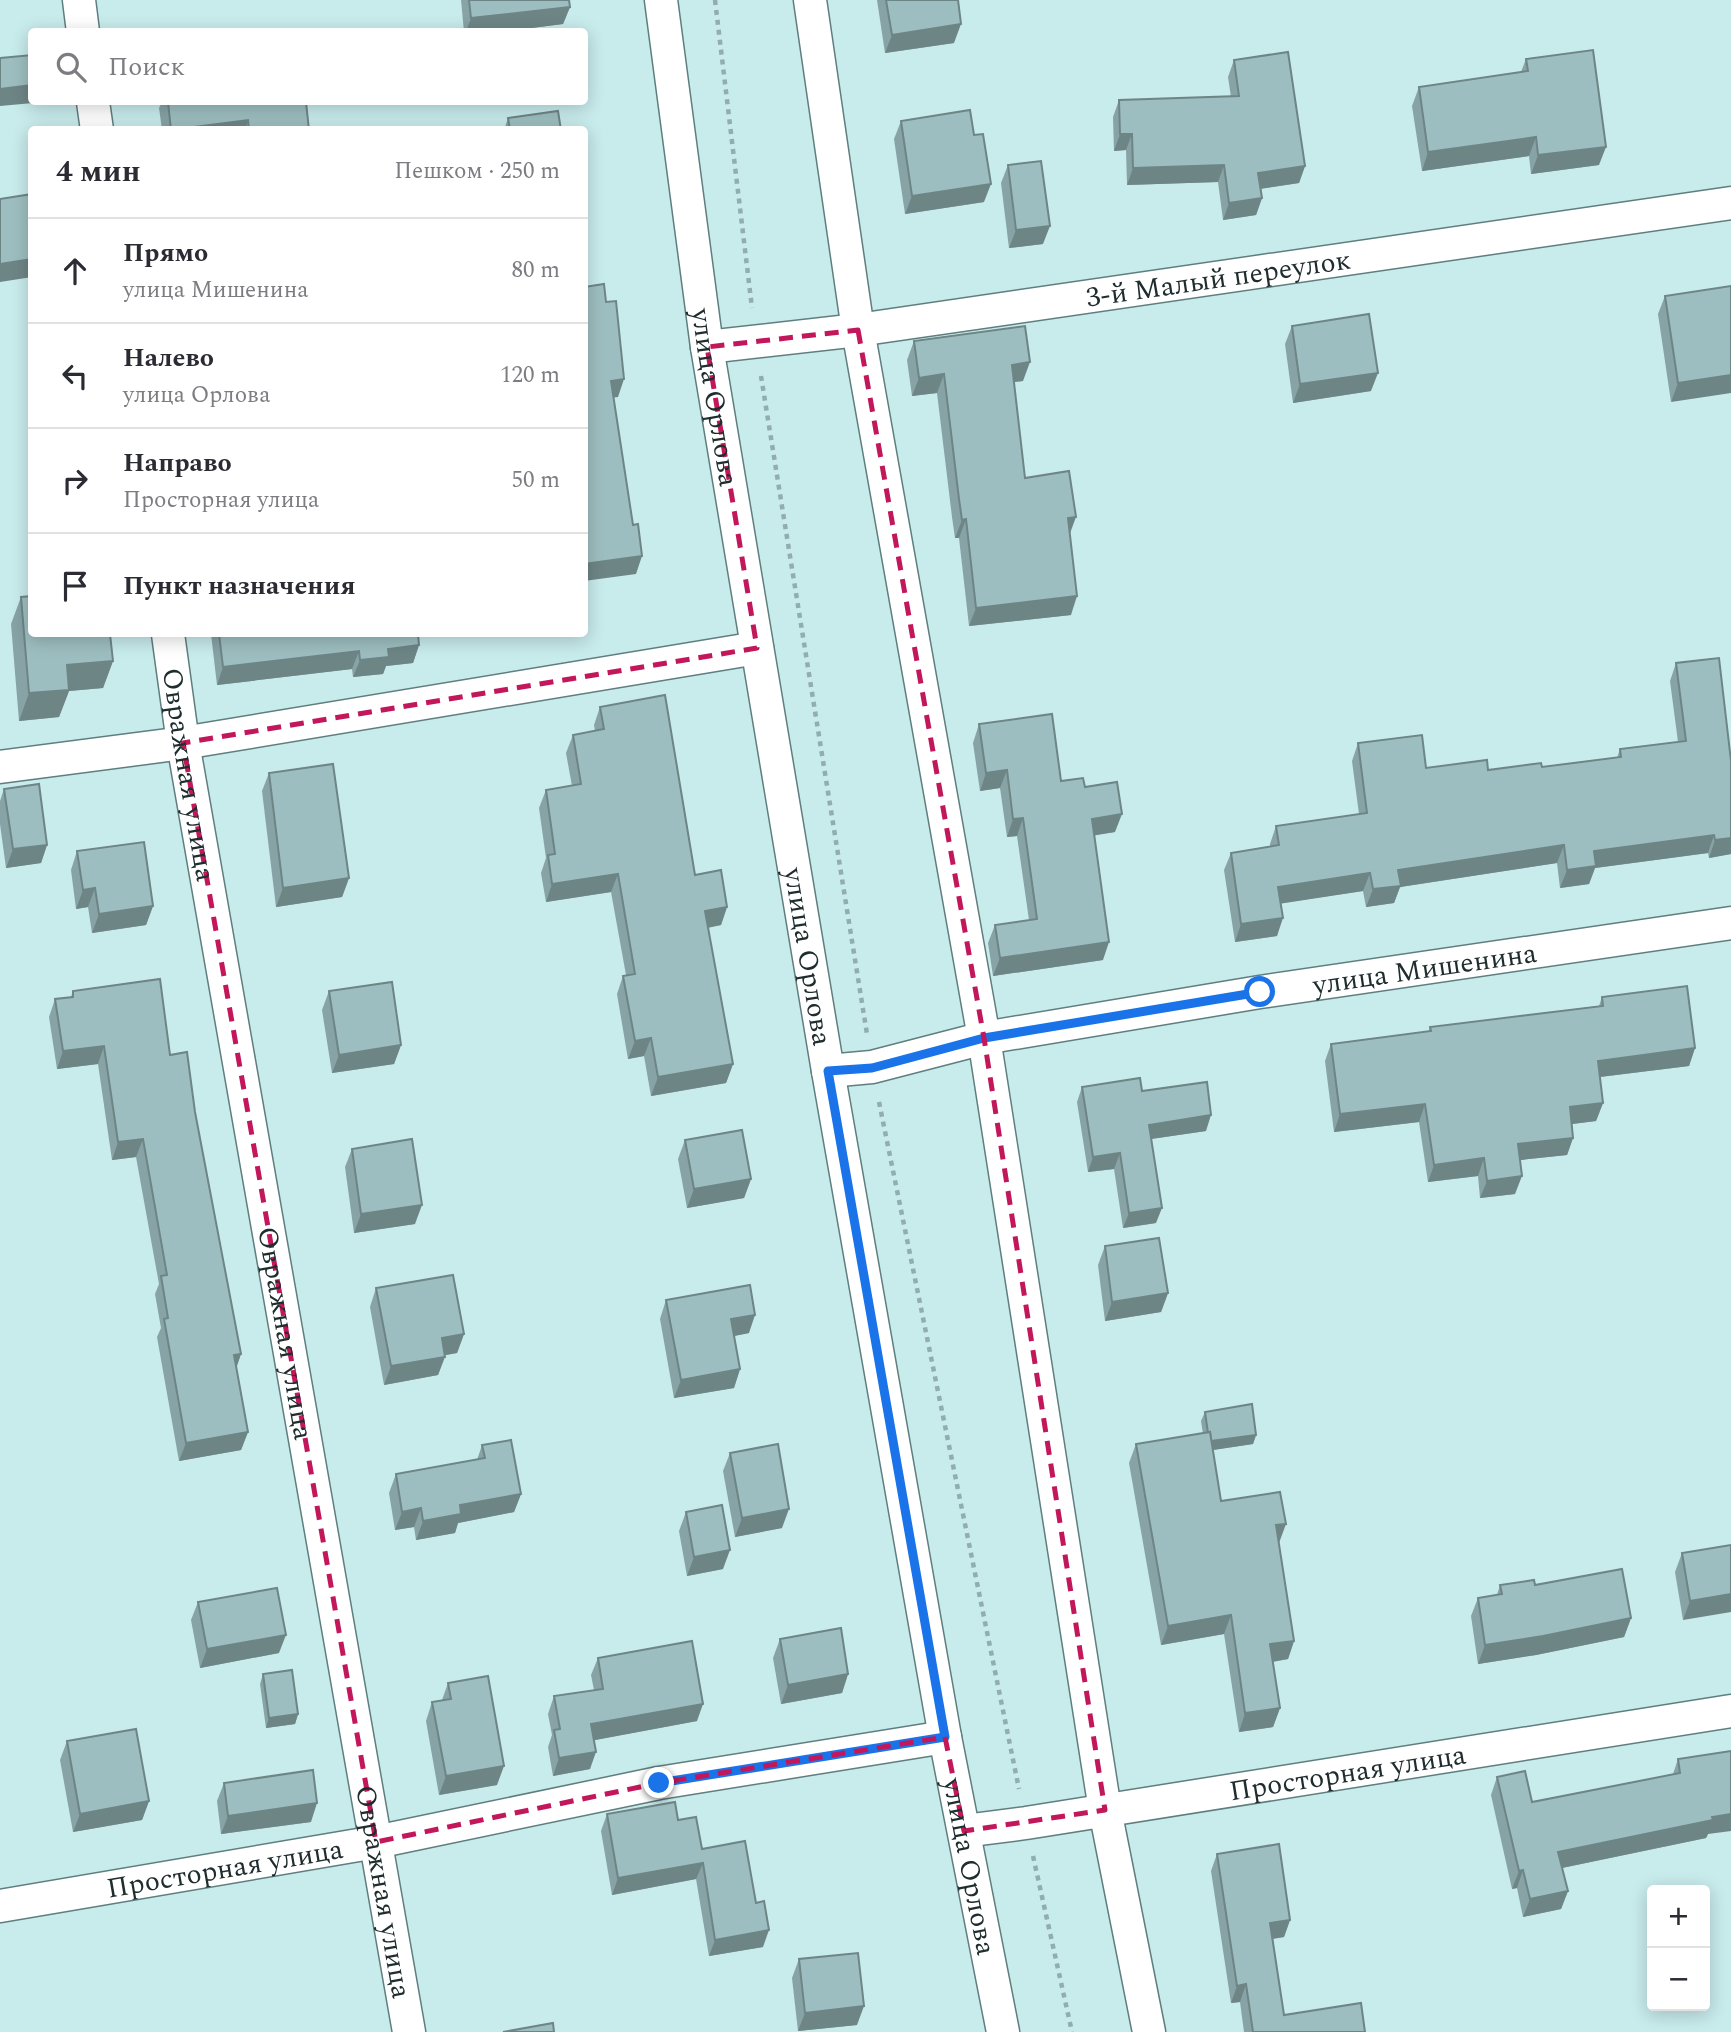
<!DOCTYPE html>
<html lang="ru">
<meta charset="utf-8">
<style>
body{margin:0;font-family:Spectral,serif;background:#f7f7f7;color:#2b2b33}
.controls{position:absolute;right:21px;bottom:21px;display:grid;overflow:hidden;border-radius:7px;box-shadow:0 4px 18px #0003}
.controls button{width:63px;height:63px;display:grid;place-items:center;padding:0;border:0;border-bottom:2px solid #e1e1e2;background:#fff;color:#2b2b33;font:35px sans-serif}
.stop{position:absolute;width:21px;height:21px;margin:-16px;border:5px solid #1a73e8;border-radius:50%;background:#fff}
.stop.end{background:#1a73e8;border-color:#fff;box-shadow:0 2px 7px #0008}
.list{margin:0;padding:0;list-style:none}
h2{display:flex;justify-content:space-between;align-items:center;height:91px;margin:0;padding:0 28px;font-size:30px}
h2 small{font-size:23px;font-weight:400;color:#7c7c81}
.list li{display:grid;grid-template-columns:46px 1fr auto;gap:21px;align-items:center;box-sizing:border-box;height:105px;padding:0 28px;border-top:2px solid #e1e1e2}
.list b{display:block;font-size:26px;white-space:nowrap}
.list p{margin:0;font-size:23px;white-space:nowrap;color:#7c7c81}
.list em{font-size:23px;font-style:normal;color:#7c7c81}
.icon{flex:none;width:38px;height:38px;fill:none;stroke:currentColor;stroke-width:2;stroke-linecap:round;stroke-linejoin:round}
.map{position:relative;flex:none;width:1731px;height:2032px;overflow:hidden}
.search{position:absolute;background:#fff;box-shadow:0 4px 18px #0003;left:28px;top:28px;width:560px;height:77px;display:flex;align-items:center;gap:18px;box-sizing:border-box;padding:0 24px;border-radius:7px;color:#7c7c81;font-size:26px}
.panel{position:absolute;background:#fff;box-shadow:0 4px 18px #0003;left:28px;top:126px;width:560px;height:511px;border-radius:7px}
.map>svg:first-child{display:block}
</style>
<div class="map">
<svg width="1731" height="2032" viewBox="0 0 1731 2032">
<rect width="100%" height="100%" fill="#c8ebec"/>
<g fill="none" stroke-linecap="round" stroke-linejoin="round">
<defs>
<g id="street">
<polyline points="79,0 83,32"/>
<path id="s1" d="M661,0L707,347L828,1071L945,1737L1003,2032"/>
<polyline points="810,0 858,330 984,1038 1105,1810 1149,2032"/>
<polyline points="93,102 97,130"/>
<path id="s2" d="M707,347L858,330L1731,203"/>
<path id="s3" d="M168,634L183,743L409,2032"/>
<polyline points="0,767 183,743 757,648"/>
<path id="s4" d="M828,1071L872,1067L984,1038L1260,992L1731,923"/>
<path id="s5" d="M964,1831L1026,1823L1731,1711"/>
<path id="s6" d="M0,1906L376,1842L659,1783L945,1737"/>
</g>
</defs>
<use href="#street" stroke="#5f7e7f" stroke-width="35"/>
<g stroke="#92adae" stroke-width="4.5" stroke-dasharray="5 5" stroke-linecap="butt">
<polyline points="715,0 752,308"/>
<polyline points="761,376 867,1034"/>
<polyline points="879,1102 1019,1789"/>
<polyline points="1033,1856 1072,2032"/>
</g>
<use href="#street" stroke="#fff" stroke-width="32"/>
</g>
<g fill="#87a3a5">
<polygon points="461,0 569,0 570,7 563,24 499,32 464,32"/>
<polygon points="877,0 958,0 954,43 885,53"/>
<polygon points="1526,59 1599,165 1531,174 1529,156 1422,171 1412,106 1419,87 1521,72"/>
<polygon points="1234,60 1305,166 1299,183 1260,189 1262,198 1256,215 1223,220 1218,182 1127,185 1126,150 1114,151 1113,117 1119,100 1231,97 1228,77"/>
<polygon points="162,102 306,102 309,130 162,130 159,108"/>
<polygon points="508,118 561,130 504,130"/>
<polygon points="901,121 984,202 905,214 894,139"/>
<polygon points="1008,165 1043,244 1009,248 1001,183"/>
<polygon points="1731,286 1671,402 1658,314 1665,296"/>
<polygon points="1292,326 1371,391 1293,403 1285,344"/>
<polygon points="914,341 1023,381 1014,382 1025,478 1070,533 1071,615 969,626 959,538 955,538 952,517 937,393 912,396 907,360"/>
<polygon points="32,455 32,492 28,464"/>
<polygon points="21,597 113,661 103,688 69,691 59,717 19,721 11,624"/>
<polygon points="211,634 445,634 418,636 419,645 413,663 386,666 383,674 353,677 352,669 217,685"/>
<polygon points="1676,663 1731,854 1709,858 1708,853 1595,868 1589,884 1560,888 1557,863 1400,887 1394,903 1366,907 1363,891 1281,903 1277,936 1235,942 1224,870 1231,853 1270,846 1270,844 1276,826 1359,814 1352,761 1358,743 1426,768 1488,770 1542,767 1617,758 1620,749 1678,742 1670,681"/>
<polygon points="600,707 695,875 727,907 721,925 708,928 733,1064 726,1083 651,1096 644,1056 628,1059 617,994 623,976 626,975 611,892 546,902 541,873 546,858 539,808 546,790 572,786 566,753 573,735 595,731 594,725"/>
<polygon points="979,724 1061,781 1085,787 1115,832 1094,835 1103,960 993,976 988,943 995,925 1029,920 1017,836 1007,837 1000,788 980,791 973,743"/>
<polygon points="269,773 349,878 342,897 276,907 262,791"/>
<polygon points="4,789 47,845 41,863 6,868 0,824 0,801"/>
<polygon points="77,851 153,906 146,925 92,933 88,907 76,909 71,870"/>
<polygon points="73,991 170,1055 195,1112 241,1354 236,1367 248,1432 241,1450 179,1461 157,1337 161,1328 155,1294 159,1284 136,1157 112,1160 98,1064 57,1069 49,1017 55,999 71,997"/>
<polygon points="329,991 401,1045 394,1064 332,1073 322,1010"/>
<polygon points="1602,997 1695,1048 1689,1066 1600,1077 1603,1103 1596,1121 1572,1124 1573,1138 1567,1155 1520,1160 1515,1194 1480,1198 1478,1176 1428,1182 1419,1122 1334,1132 1325,1061 1331,1044 1429,1031 1430,1027 1599,1006"/>
<polygon points="1082,1087 1142,1091 1206,1131 1151,1139 1156,1223 1123,1228 1114,1169 1088,1172 1077,1102"/>
<polygon points="685,1140 751,1179 744,1198 687,1208 678,1159"/>
<polygon points="352,1149 415,1224 354,1233 345,1167"/>
<polygon points="1105,1246 1168,1293 1161,1312 1105,1321 1098,1265"/>
<polygon points="376,1288 464,1334 457,1353 445,1355 438,1375 384,1385 370,1307"/>
<polygon points="666,1300 749,1333 734,1336 740,1369 734,1388 674,1398 660,1319"/>
<polygon points="1205,1412 1256,1435 1253,1444 1213,1450 1221,1501 1279,1543 1294,1641 1288,1659 1273,1662 1280,1708 1273,1727 1239,1732 1224,1634 1161,1645 1129,1463 1136,1444 1203,1434 1201,1421"/>
<polygon points="482,1445 521,1494 514,1512 458,1523 455,1533 416,1540 414,1527 395,1530 389,1493 396,1474 477,1460"/>
<polygon points="730,1453 782,1528 735,1537 723,1471"/>
<polygon points="686,1512 723,1569 687,1576 679,1531"/>
<polygon points="1731,1545 1683,1620 1675,1572 1682,1553"/>
<polygon points="1500,1585 1535,1585 1631,1618 1624,1637 1536,1655 1478,1664 1471,1616 1478,1598 1497,1595"/>
<polygon points="198,1602 279,1653 200,1668 191,1620"/>
<polygon points="780,1639 848,1674 842,1693 781,1704 773,1658"/>
<polygon points="598,1658 697,1721 594,1740 590,1769 553,1776 548,1747 552,1735 548,1714 554,1696 594,1690 591,1675"/>
<polygon points="263,1674 298,1714 295,1724 266,1728 260,1684"/>
<polygon points="448,1683 497,1785 439,1795 426,1721 432,1702 442,1700"/>
<polygon points="67,1741 149,1801 142,1820 73,1832 60,1760"/>
<polygon points="1678,1759 1708,1834 1706,1838 1562,1868 1568,1891 1561,1909 1523,1917 1517,1888 1512,1889 1491,1795 1497,1777 1532,1802 1673,1774"/>
<polygon points="224,1783 311,1822 221,1834 217,1801"/>
<polygon points="607,1814 678,1820 702,1849 763,1947 709,1956 696,1879 612,1895 601,1831"/>
<polygon points="1217,1854 1290,1920 1284,1937 1273,1939 1284,2015 1365,2032 1244,2032 1240,2002 1231,2003 1211,1871"/>
<polygon points="799,1959 857,2025 798,2031 792,1978"/>
</g>
<g fill="#6e8586">
<polygon points="570,7 563,24 499,32 466,32 471,18"/>
<polygon points="961,24 954,43 885,53 892,35"/>
<polygon points="32,85 32,102 44,102 0,106 0,89"/>
<polygon points="248,120 245,130 174,130"/>
<polygon points="1120,134 1132,134 1126,150 1114,151"/>
<polygon points="1536,137 1529,156 1422,171 1428,152"/>
<polygon points="1606,147 1599,165 1531,174 1538,155"/>
<polygon points="1224,165 1218,182 1127,185 1133,168"/>
<polygon points="1305,166 1299,183 1252,190 1258,173"/>
<polygon points="991,184 984,202 905,214 912,196"/>
<polygon points="1262,198 1256,215 1223,220 1229,203"/>
<polygon points="1050,226 1043,244 1009,248 1016,230"/>
<polygon points="32,259 32,277 0,282 0,264"/>
<polygon points="1030,362 1023,381 1005,383 1012,365"/>
<polygon points="1378,373 1371,391 1293,403 1300,384"/>
<polygon points="944,374 937,393 912,396 919,378"/>
<polygon points="1731,375 1731,393 1671,402 1678,383"/>
<polygon points="624,379 618,397 604,399 611,381"/>
<polygon points="1076,517 1069,536 1068,518"/>
<polygon points="966,519 959,538 955,538 962,520"/>
<polygon points="642,556 636,574 584,581 584,564"/>
<polygon points="1077,596 1071,615 969,626 976,608"/>
<polygon points="412,634 445,634 410,637"/>
<polygon points="419,645 413,663 386,666 383,674 353,677 360,660 388,649"/>
<polygon points="359,651 352,669 217,685 223,667"/>
<polygon points="113,661 103,688 69,691 59,717 19,721 29,693 67,665"/>
<polygon points="1007,770 1000,788 980,791 986,773"/>
<polygon points="1122,814 1115,832 1085,837 1092,819"/>
<polygon points="1023,818 1017,836 1007,837 1013,819"/>
<polygon points="1714,835 1708,853 1595,868 1589,884 1560,888 1567,870 1594,851"/>
<polygon points="1731,838 1731,854 1709,858 1715,840"/>
<polygon points="47,845 41,863 6,868 13,849"/>
<polygon points="1564,845 1557,863 1400,887 1394,903 1366,907 1373,889 1398,870"/>
<polygon points="1370,873 1363,891 1272,905 1278,887"/>
<polygon points="618,874 611,892 546,902 552,884"/>
<polygon points="349,878 342,897 276,907 283,888"/>
<polygon points="95,888 88,907 76,909 83,890"/>
<polygon points="153,906 146,925 92,933 99,914"/>
<polygon points="727,907 721,925 699,929 705,911"/>
<polygon points="1283,918 1277,936 1235,942 1241,924"/>
<polygon points="1109,942 1103,960 993,976 1000,958"/>
<polygon points="651,1038 644,1056 628,1059 635,1041"/>
<polygon points="401,1045 394,1064 332,1073 339,1055"/>
<polygon points="104,1046 98,1064 57,1069 63,1051"/>
<polygon points="1695,1048 1689,1066 1591,1078 1598,1061"/>
<polygon points="733,1064 726,1083 651,1096 658,1077"/>
<polygon points="1603,1103 1596,1121 1564,1125 1570,1107"/>
<polygon points="1425,1104 1419,1122 1334,1132 1340,1114"/>
<polygon points="1211,1115 1206,1131 1144,1140 1149,1125"/>
<polygon points="1573,1138 1567,1155 1511,1161 1518,1144"/>
<polygon points="143,1139 136,1157 112,1160 118,1142"/>
<polygon points="1120,1153 1114,1169 1088,1172 1093,1157"/>
<polygon points="1484,1158 1478,1176 1428,1182 1434,1165"/>
<polygon points="1522,1176 1515,1194 1480,1198 1487,1181"/>
<polygon points="751,1179 744,1198 687,1208 694,1189"/>
<polygon points="422,1205 415,1224 354,1233 361,1214"/>
<polygon points="1162,1208 1156,1223 1123,1228 1129,1213"/>
<polygon points="1168,1293 1161,1312 1105,1321 1112,1302"/>
<polygon points="755,1315 749,1333 724,1338 731,1319"/>
<polygon points="464,1334 457,1353 435,1357 442,1338"/>
<polygon points="241,1354 235,1372 234,1355"/>
<polygon points="445,1357 438,1375 384,1385 391,1366"/>
<polygon points="740,1369 734,1388 674,1398 681,1380"/>
<polygon points="248,1432 241,1450 179,1461 186,1443"/>
<polygon points="1256,1435 1253,1444 1206,1451 1209,1442"/>
<polygon points="521,1494 514,1512 458,1523 455,1533 416,1540 423,1521 460,1505"/>
<polygon points="421,1508 414,1527 395,1530 402,1512"/>
<polygon points="789,1509 782,1528 735,1537 742,1518"/>
<polygon points="1286,1524 1279,1543 1276,1525"/>
<polygon points="730,1550 723,1569 687,1576 694,1557"/>
<polygon points="1731,1594 1731,1612 1683,1620 1690,1601"/>
<polygon points="1231,1615 1224,1634 1161,1645 1168,1626"/>
<polygon points="1631,1618 1624,1637 1536,1655 1478,1664 1485,1645"/>
<polygon points="286,1635 279,1653 200,1668 207,1649"/>
<polygon points="1294,1641 1288,1659 1263,1663 1270,1644"/>
<polygon points="848,1674 842,1693 781,1704 788,1685"/>
<polygon points="703,1704 697,1721 585,1742 591,1724"/>
<polygon points="1280,1708 1273,1727 1239,1732 1245,1713"/>
<polygon points="298,1714 295,1724 266,1728 269,1718"/>
<polygon points="596,1752 590,1769 553,1776 559,1758"/>
<polygon points="504,1766 497,1785 439,1795 446,1776"/>
<polygon points="149,1801 142,1820 73,1832 80,1814"/>
<polygon points="317,1803 311,1822 221,1834 228,1816"/>
<polygon points="1731,1814 1731,1831 1708,1834 1706,1838 1552,1870 1558,1852 1712,1817"/>
<polygon points="703,1863 696,1879 612,1895 618,1878"/>
<polygon points="1523,1870 1517,1888 1512,1889 1519,1871"/>
<polygon points="1568,1891 1561,1909 1523,1917 1530,1899"/>
<polygon points="1290,1920 1284,1937 1264,1940 1270,1923"/>
<polygon points="769,1930 763,1947 709,1956 715,1940"/>
<polygon points="1246,1984 1240,2002 1231,2003 1237,1986"/>
<polygon points="864,2006 857,2025 798,2031 805,2013"/>
</g>
<g fill="#9dbec0" stroke="#6e8586" stroke-width="2">
<polygon points="469,0 569,0 570,7 471,18"/>
<polygon points="886,0 958,0 961,24 892,35"/>
<polygon points="1593,50 1606,147 1538,155 1536,137 1428,152 1419,87 1528,71 1526,59"/>
<polygon points="1288,52 1305,166 1258,173 1262,198 1229,203 1224,165 1133,168 1132,134 1120,134 1119,100 1239,96 1234,60"/>
<polygon points="32,55 32,85 0,89 0,58"/>
<polygon points="168,102 306,102 309,130 249,130 248,120 171,130"/>
<polygon points="970,110 974,135 983,134 991,184 912,196 901,121"/>
<polygon points="558,111 561,130 510,130 508,118"/>
<polygon points="1041,161 1050,226 1016,230 1008,165"/>
<polygon points="32,194 32,259 0,264 0,199"/>
<polygon points="604,284 606,302 616,301 624,379 611,381 633,525 638,524 642,556 584,564 584,287"/>
<polygon points="1731,286 1731,375 1678,383 1665,296"/>
<polygon points="1369,314 1378,373 1300,384 1292,326"/>
<polygon points="1025,326 1030,362 1012,365 1025,478 1069,471 1076,517 1068,518 1077,596 976,608 966,519 962,520 959,499 944,374 919,378 914,341"/>
<polygon points="32,596 32,634 110,634 113,661 67,665 69,690 29,693 21,597"/>
<polygon points="219,634 418,634 419,645 388,649 389,657 360,660 359,651 223,667"/>
<polygon points="1719,658 1731,761 1731,838 1715,840 1714,835 1594,851 1596,866 1567,870 1564,845 1398,870 1401,886 1373,889 1370,873 1278,887 1283,918 1241,924 1231,853 1279,845 1276,826 1367,813 1358,743 1422,735 1426,768 1487,760 1488,770 1541,763 1542,767 1621,757 1620,749 1686,741 1676,663"/>
<polygon points="665,695 695,875 721,870 727,907 705,911 733,1064 658,1077 651,1038 635,1041 623,976 635,974 618,874 552,884 548,855 555,854 546,790 581,784 573,735 604,729 600,707"/>
<polygon points="1052,714 1061,781 1083,778 1085,787 1117,782 1122,814 1092,819 1109,942 1000,958 995,925 1037,919 1023,818 1013,819 1007,770 986,773 979,724"/>
<polygon points="333,764 349,878 283,888 269,773"/>
<polygon points="39,784 47,845 13,849 4,789"/>
<polygon points="144,842 153,906 99,914 95,888 83,890 77,851"/>
<polygon points="160,979 170,1055 187,1052 195,1112 241,1354 234,1355 248,1432 186,1443 164,1319 168,1318 161,1276 167,1275 143,1139 118,1142 104,1046 63,1051 55,999 73,997 73,991"/>
<polygon points="392,982 401,1045 339,1055 329,991"/>
<polygon points="1687,986 1695,1048 1598,1061 1603,1103 1570,1107 1573,1138 1518,1144 1522,1176 1487,1181 1484,1158 1434,1165 1425,1104 1340,1114 1331,1044 1431,1031 1430,1027 1603,1006 1602,997"/>
<polygon points="1140,1078 1142,1091 1207,1082 1211,1115 1149,1125 1162,1208 1129,1213 1120,1153 1093,1157 1082,1087"/>
<polygon points="742,1130 751,1179 694,1189 685,1140"/>
<polygon points="412,1139 422,1205 361,1214 352,1149"/>
<polygon points="1159,1238 1168,1293 1112,1302 1105,1246"/>
<polygon points="453,1275 464,1334 442,1338 445,1357 391,1366 376,1288"/>
<polygon points="750,1285 755,1315 731,1319 740,1369 681,1380 666,1300"/>
<polygon points="1252,1404 1256,1435 1211,1441 1210,1432 1208,1433 1205,1412"/>
<polygon points="1210,1432 1221,1501 1280,1492 1286,1524 1276,1525 1294,1641 1270,1644 1280,1708 1245,1713 1231,1615 1168,1626 1136,1444"/>
<polygon points="511,1440 521,1494 460,1505 461,1514 423,1521 421,1508 402,1512 396,1474 485,1458 482,1445"/>
<polygon points="778,1444 789,1509 742,1518 730,1453"/>
<polygon points="722,1505 730,1550 694,1557 686,1512"/>
<polygon points="1731,1545 1731,1594 1690,1601 1682,1553"/>
<polygon points="1622,1569 1631,1618 1543,1636 1485,1645 1478,1598 1502,1594 1500,1585 1534,1580 1535,1585"/>
<polygon points="277,1588 286,1635 207,1649 198,1602"/>
<polygon points="841,1628 848,1674 788,1685 780,1639"/>
<polygon points="692,1641 703,1704 591,1724 596,1752 559,1758 554,1730 560,1729 554,1696 603,1689 598,1658"/>
<polygon points="292,1670 298,1714 269,1718 263,1674"/>
<polygon points="488,1676 504,1766 446,1776 432,1702 451,1699 448,1683"/>
<polygon points="136,1729 149,1801 80,1814 67,1741"/>
<polygon points="1731,1751 1731,1814 1712,1817 1713,1820 1558,1852 1568,1891 1530,1899 1523,1870 1519,1871 1497,1777 1525,1771 1532,1802 1680,1773 1678,1759"/>
<polygon points="313,1770 317,1803 228,1816 224,1783"/>
<polygon points="675,1802 678,1820 696,1817 702,1849 745,1841 756,1903 764,1901 769,1930 715,1940 703,1863 618,1878 607,1814"/>
<polygon points="1279,1844 1290,1920 1270,1923 1284,2015 1361,2003 1365,2032 1253,2032 1246,1984 1237,1986 1217,1854"/>
<polygon points="858,1953 864,2006 805,2013 799,1959"/>
<polygon points="553,2023 554,2032 503,2032"/>
</g>
<g fill="none" stroke-linecap="round" stroke-linejoin="round">
<polyline stroke="#1a73e8" stroke-width="9" points="659,1783 945,1737 828,1071 872,1068 984,1038 1260,992"/>
</g>
<path fill="none" stroke="#c2185b" stroke-width="5" stroke-dasharray="14 9" stroke-linejoin="round" d="M858,330L984,1038L1105,1810L964,1831L945,1737L659,1783L376,1842L183,743L757,648L707,347Z"/>
<g text-anchor="middle" stroke-width="7" stroke-linejoin="round" paint-order="stroke">
<g font-size="28" fill="#202d2e" stroke="#fff">
<text dy="10" stroke="none"><textPath href="#s2" startOffset="516">3-й Малый переулок</textPath></text>
<text dy="10" stroke="none"><textPath href="#s1" startOffset="401">улица Орлова</textPath></text>
<text dy="10" stroke="none"><textPath href="#s3" startOffset="142">Овражная улица</textPath></text>
<text dy="10" stroke="none"><textPath href="#s1" startOffset="968">улица Орлова</textPath></text>
<text dy="10" stroke="none"><textPath href="#s4" startOffset="606">улица Мишенина</textPath></text>
<text dy="10" stroke="none"><textPath href="#s3" startOffset="709">Овражная улица</textPath></text>
<text dy="10" stroke="none"><textPath href="#s5" startOffset="388">Просторная улица</textPath></text>
<text dy="10" stroke="none"><textPath href="#s1" startOffset="1892">улица Орлова</textPath></text>
<text dy="10" stroke="none"><textPath href="#s6" startOffset="228">Просторная улица</textPath></text>
<text dy="10" stroke="none"><textPath href="#s3" startOffset="1276">Овражная улица</textPath></text>
</g>
</g>
</svg>
<div class="controls">
<button>+</button>
<button>−</button>
</div>
<div class="stop" style="left:1260px;top:992px"></div>
<div class="stop end" style="left:659px;top:1783px"></div>
<div class="search"><svg class="icon" aria-label="search" viewBox="0 0 24 24"><circle cx="10" cy="10" r="6"/><path d="M15 15l6 6"/></svg>Поиск</div>
<section class="panel">
<h2>4 мин<small>Пешком · 250 m</small></h2>
<ul class="list">
<li><svg class="icon" aria-label="ahead" viewBox="0 0 24 24"><path d="M12 20V5M6 11l6-6 6 6"/></svg><div><b>Прямо</b><p>улица Мишенина</p></div><em>80 m</em></li>
<li><svg class="icon" aria-label="left" viewBox="0 0 24 24"><path d="M17 20v-9H6M10 6l-5 5 5 5"/></svg><div><b>Налево</b><p>улица Орлова</p></div><em>120 m</em></li>
<li><svg class="icon" aria-label="right" viewBox="0 0 24 24"><path d="M7 20v-9h11M14 6l5 5-5 5"/></svg><div><b>Направо</b><p>Просторная улица</p></div><em>50 m</em></li>
<li><svg class="icon" aria-label="arrive" viewBox="0 0 24 24"><path d="M6 21V4h12l-3 4 3 4H6"/></svg><div><b>Пункт назначения</b></div></li>
</ul>
</section>
</div>
